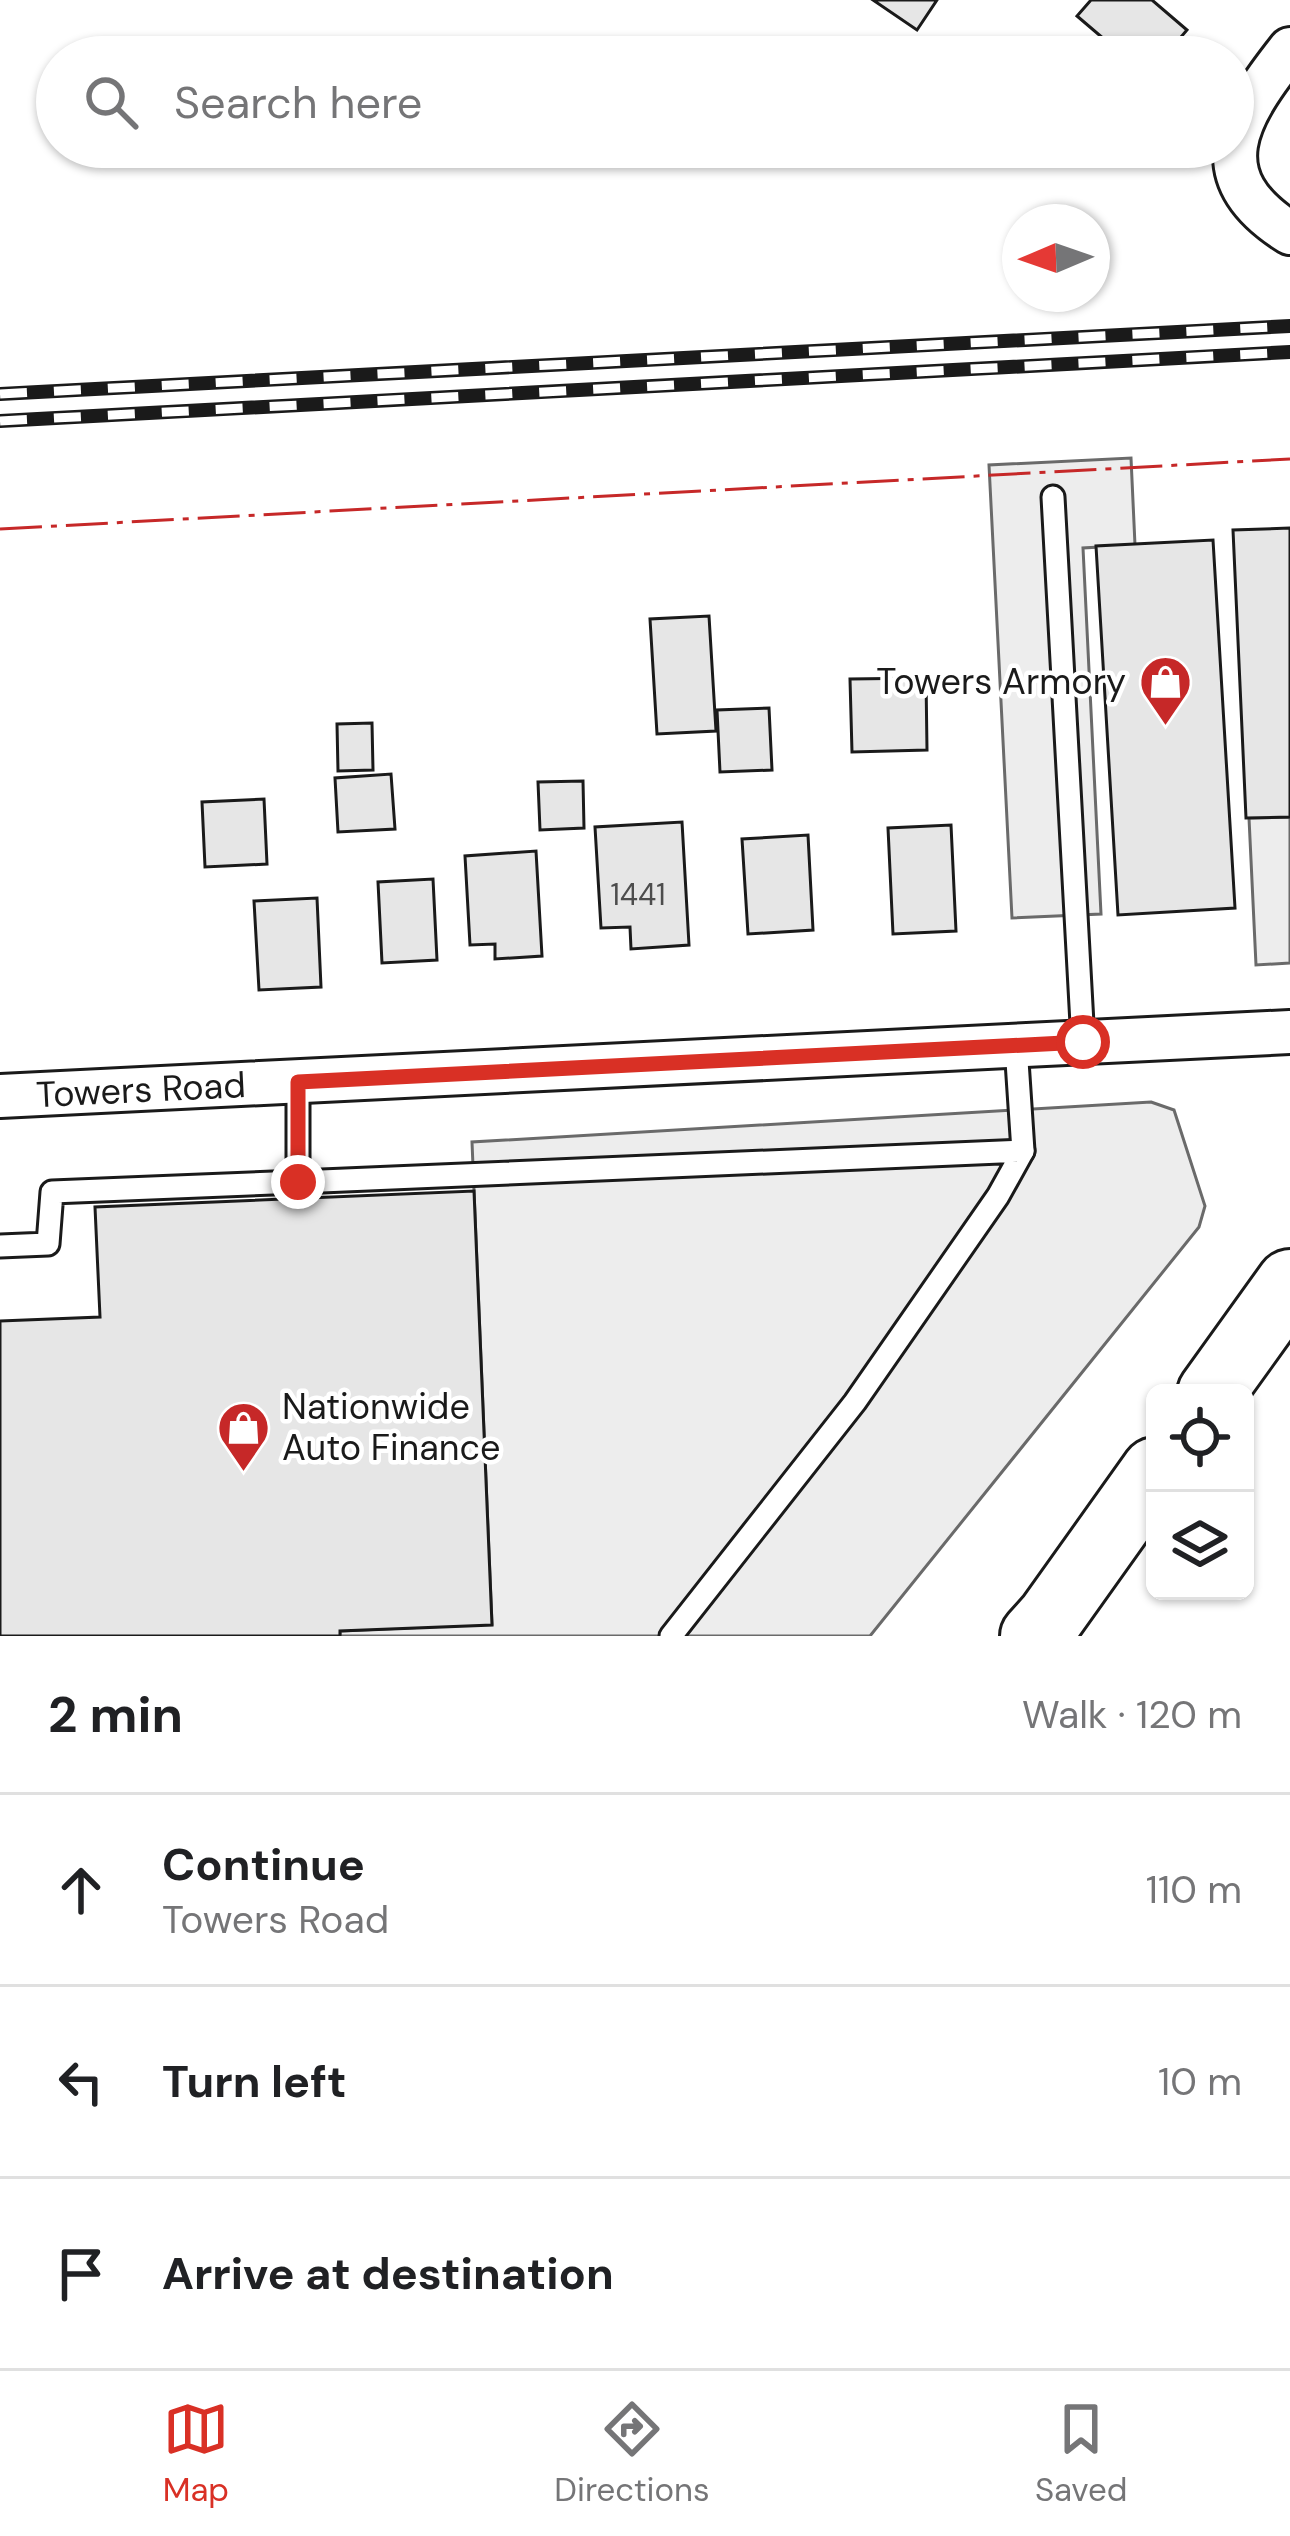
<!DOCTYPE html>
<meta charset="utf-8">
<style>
body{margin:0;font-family:"DM Sans",sans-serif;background:#f2f2f2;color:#202124}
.controls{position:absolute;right:36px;bottom:36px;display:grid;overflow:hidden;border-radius:18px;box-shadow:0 3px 9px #0004}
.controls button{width:108px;height:108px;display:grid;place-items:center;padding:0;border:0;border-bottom:3px solid #e0e0e0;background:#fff;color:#202124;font:60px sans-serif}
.compass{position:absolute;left:1002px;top:204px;width:108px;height:108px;border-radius:50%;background:#fff;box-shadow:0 3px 9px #0004;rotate:268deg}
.stop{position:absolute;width:36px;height:36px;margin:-27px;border:9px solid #d93025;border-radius:50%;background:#fff}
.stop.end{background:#d93025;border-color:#fff;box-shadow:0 3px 12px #0008}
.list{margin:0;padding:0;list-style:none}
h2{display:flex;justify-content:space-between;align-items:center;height:156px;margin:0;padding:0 48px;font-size:51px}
h2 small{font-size:39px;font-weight:400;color:#757577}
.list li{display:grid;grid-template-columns:78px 1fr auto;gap:36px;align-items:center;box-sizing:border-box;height:192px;padding:0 48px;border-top:3px solid #e0e0e0}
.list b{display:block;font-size:45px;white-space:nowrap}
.list p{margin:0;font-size:39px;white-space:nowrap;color:#757577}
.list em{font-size:39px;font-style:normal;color:#757577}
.icon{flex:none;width:66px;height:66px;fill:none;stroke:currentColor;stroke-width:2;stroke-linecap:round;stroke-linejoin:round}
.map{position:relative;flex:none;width:1290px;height:1636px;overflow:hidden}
.search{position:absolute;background:#fff;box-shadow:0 3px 9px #0004;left:36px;right:36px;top:36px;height:132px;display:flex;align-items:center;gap:30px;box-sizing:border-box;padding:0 42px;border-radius:66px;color:#757577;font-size:45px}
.sheet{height:732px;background:#fff}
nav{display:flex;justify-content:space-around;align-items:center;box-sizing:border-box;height:168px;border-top:3px solid #e0e0e0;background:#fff;font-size:33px;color:#757577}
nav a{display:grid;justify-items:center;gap:6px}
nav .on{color:#d93025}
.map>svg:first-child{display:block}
</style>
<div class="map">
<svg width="1290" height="1636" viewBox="0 0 1290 1636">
<rect width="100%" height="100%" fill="#fff"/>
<g fill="#ededed" stroke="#6a6a6a" stroke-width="3">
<polygon points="1131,458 1135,545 1083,548 1101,914 1012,918 989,465"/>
<polygon points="1290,817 1290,963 1256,965 1249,818"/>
<polygon points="1151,1102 1174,1110 1205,1206 1199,1227 870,1636 340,1636 340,1631 492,1624 472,1142"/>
</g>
<g fill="#e6e6e6" stroke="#1a1a1a" stroke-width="3">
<polygon points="873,0 937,0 917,30"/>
<polygon points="1091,0 1152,0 1187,30 1164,57 1125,57 1077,16"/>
<polygon points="1015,41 1039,57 1004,57"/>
<polygon points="1052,147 1095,147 1082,166"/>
<polygon points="1290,528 1290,817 1246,818 1233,530"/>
<polygon points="1213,540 1235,908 1118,915 1096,546"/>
<polygon points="709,616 716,731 657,734 650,619"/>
<polygon points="926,678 927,750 852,752 850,679"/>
<polygon points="769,708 772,770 720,772 717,710"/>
<polygon points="372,723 373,770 338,771 337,724"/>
<polygon points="391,774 395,829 338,832 335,778"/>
<polygon points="583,781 584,828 540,830 538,782"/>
<polygon points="264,799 267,864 205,867 202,802"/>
<polygon points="682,822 689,945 631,949 630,927 601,928 595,827"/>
<polygon points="951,825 956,931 893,934 888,828"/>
<polygon points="808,835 813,930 748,934 742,839"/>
<polygon points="536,851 542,956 495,959 495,944 470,945 465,856"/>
<polygon points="433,879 437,960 382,963 378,882"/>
<polygon points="317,898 321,987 259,990 254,901"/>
<polygon points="474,1191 492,1625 340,1631 340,1636 0,1636 0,1321 100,1317 95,1207"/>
</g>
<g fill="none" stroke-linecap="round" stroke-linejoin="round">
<defs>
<g id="lane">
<polyline points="1053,497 1083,1042"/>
<polyline points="1016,1046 1023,1151"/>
<polyline points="298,1182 1023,1151 998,1196 855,1402 671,1636"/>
<polyline points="0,1246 48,1244 52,1192 298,1182 298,1081"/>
</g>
<g id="street">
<path d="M1290,49C1237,116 1199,176 1290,233"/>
<path id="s1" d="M0,1096L1290,1032"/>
</g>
<g id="primary">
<polyline points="1211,1393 1290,1283"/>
<polyline points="1034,1636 1051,1617 1155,1471"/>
</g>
</defs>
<use href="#lane" stroke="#1a1a1a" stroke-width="27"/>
<use href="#street" stroke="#1a1a1a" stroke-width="48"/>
<use href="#primary" stroke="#1a1a1a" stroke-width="72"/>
<use href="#lane" stroke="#fff" stroke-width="21"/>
<use href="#street" stroke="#fff" stroke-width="42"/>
<use href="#primary" stroke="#fff" stroke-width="66"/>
<defs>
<g id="rail">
<polyline points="0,394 1290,326"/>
<polyline points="0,421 1290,352"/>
</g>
</defs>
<use href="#rail" stroke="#1a1a1a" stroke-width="14"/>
<use href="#rail" stroke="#fff" stroke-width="9" stroke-dasharray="27" stroke-linecap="butt"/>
<polyline stroke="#c62828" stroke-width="3" stroke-dasharray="42 9 6 9" stroke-linecap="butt" points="0,529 1290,459"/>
</g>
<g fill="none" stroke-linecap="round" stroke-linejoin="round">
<polyline stroke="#d93025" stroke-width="15" points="298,1182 298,1082 1083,1042"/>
</g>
<defs>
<symbol id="shop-pin" viewBox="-11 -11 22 30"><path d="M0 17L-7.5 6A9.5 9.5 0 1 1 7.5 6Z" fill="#c62828" stroke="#fff"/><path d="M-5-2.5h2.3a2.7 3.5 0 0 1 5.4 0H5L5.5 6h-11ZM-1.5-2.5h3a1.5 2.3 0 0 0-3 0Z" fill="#fff"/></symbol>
</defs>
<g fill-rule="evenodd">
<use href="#shop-pin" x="1136" y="652" width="59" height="81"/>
<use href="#shop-pin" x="214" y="1398" width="59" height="81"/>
</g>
<g text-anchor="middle" stroke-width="9" stroke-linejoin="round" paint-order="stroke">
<g font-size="30" fill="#4d4d4d">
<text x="638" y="905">1441</text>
</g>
<g font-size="36" fill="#1a1a1a" stroke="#fff" text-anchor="end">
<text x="1126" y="694">Towers Armory</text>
<text x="282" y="1419" text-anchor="start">Nationwide<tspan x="282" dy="41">Auto Finance</tspan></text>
</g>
<g font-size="36" fill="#1a1a1a" stroke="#fff">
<text dy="13" stroke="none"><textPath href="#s1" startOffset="141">Towers Road</textPath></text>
</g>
</g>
</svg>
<div class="controls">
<button><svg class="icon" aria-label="locate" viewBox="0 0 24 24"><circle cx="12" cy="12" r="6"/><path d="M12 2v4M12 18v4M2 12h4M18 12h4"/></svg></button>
<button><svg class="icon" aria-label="layers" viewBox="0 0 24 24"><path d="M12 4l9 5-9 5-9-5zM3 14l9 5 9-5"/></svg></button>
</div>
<svg class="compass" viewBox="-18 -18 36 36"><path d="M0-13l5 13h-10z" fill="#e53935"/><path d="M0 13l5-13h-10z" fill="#757577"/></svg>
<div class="stop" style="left:1083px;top:1042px"></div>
<div class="stop end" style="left:298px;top:1182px"></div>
<div class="search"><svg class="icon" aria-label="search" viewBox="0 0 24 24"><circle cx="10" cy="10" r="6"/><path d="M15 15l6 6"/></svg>Search here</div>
</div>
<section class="sheet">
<h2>2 min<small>Walk · 120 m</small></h2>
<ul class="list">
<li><svg class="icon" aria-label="ahead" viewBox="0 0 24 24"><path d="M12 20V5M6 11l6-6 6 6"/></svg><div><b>Continue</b><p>Towers Road</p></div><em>110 m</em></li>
<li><svg class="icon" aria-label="left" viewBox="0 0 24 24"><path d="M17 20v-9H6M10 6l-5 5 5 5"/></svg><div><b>Turn left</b></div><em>10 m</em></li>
<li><svg class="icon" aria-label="arrive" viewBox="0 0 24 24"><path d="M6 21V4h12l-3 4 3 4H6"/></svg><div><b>Arrive at destination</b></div></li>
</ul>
</section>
<nav>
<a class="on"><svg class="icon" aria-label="map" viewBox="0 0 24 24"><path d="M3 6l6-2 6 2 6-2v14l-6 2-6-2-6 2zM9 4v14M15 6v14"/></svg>Map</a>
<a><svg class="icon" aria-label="directions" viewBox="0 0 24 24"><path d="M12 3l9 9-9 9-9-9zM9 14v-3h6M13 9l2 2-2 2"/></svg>Directions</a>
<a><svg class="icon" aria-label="saved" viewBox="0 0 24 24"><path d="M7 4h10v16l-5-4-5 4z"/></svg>Saved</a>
</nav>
